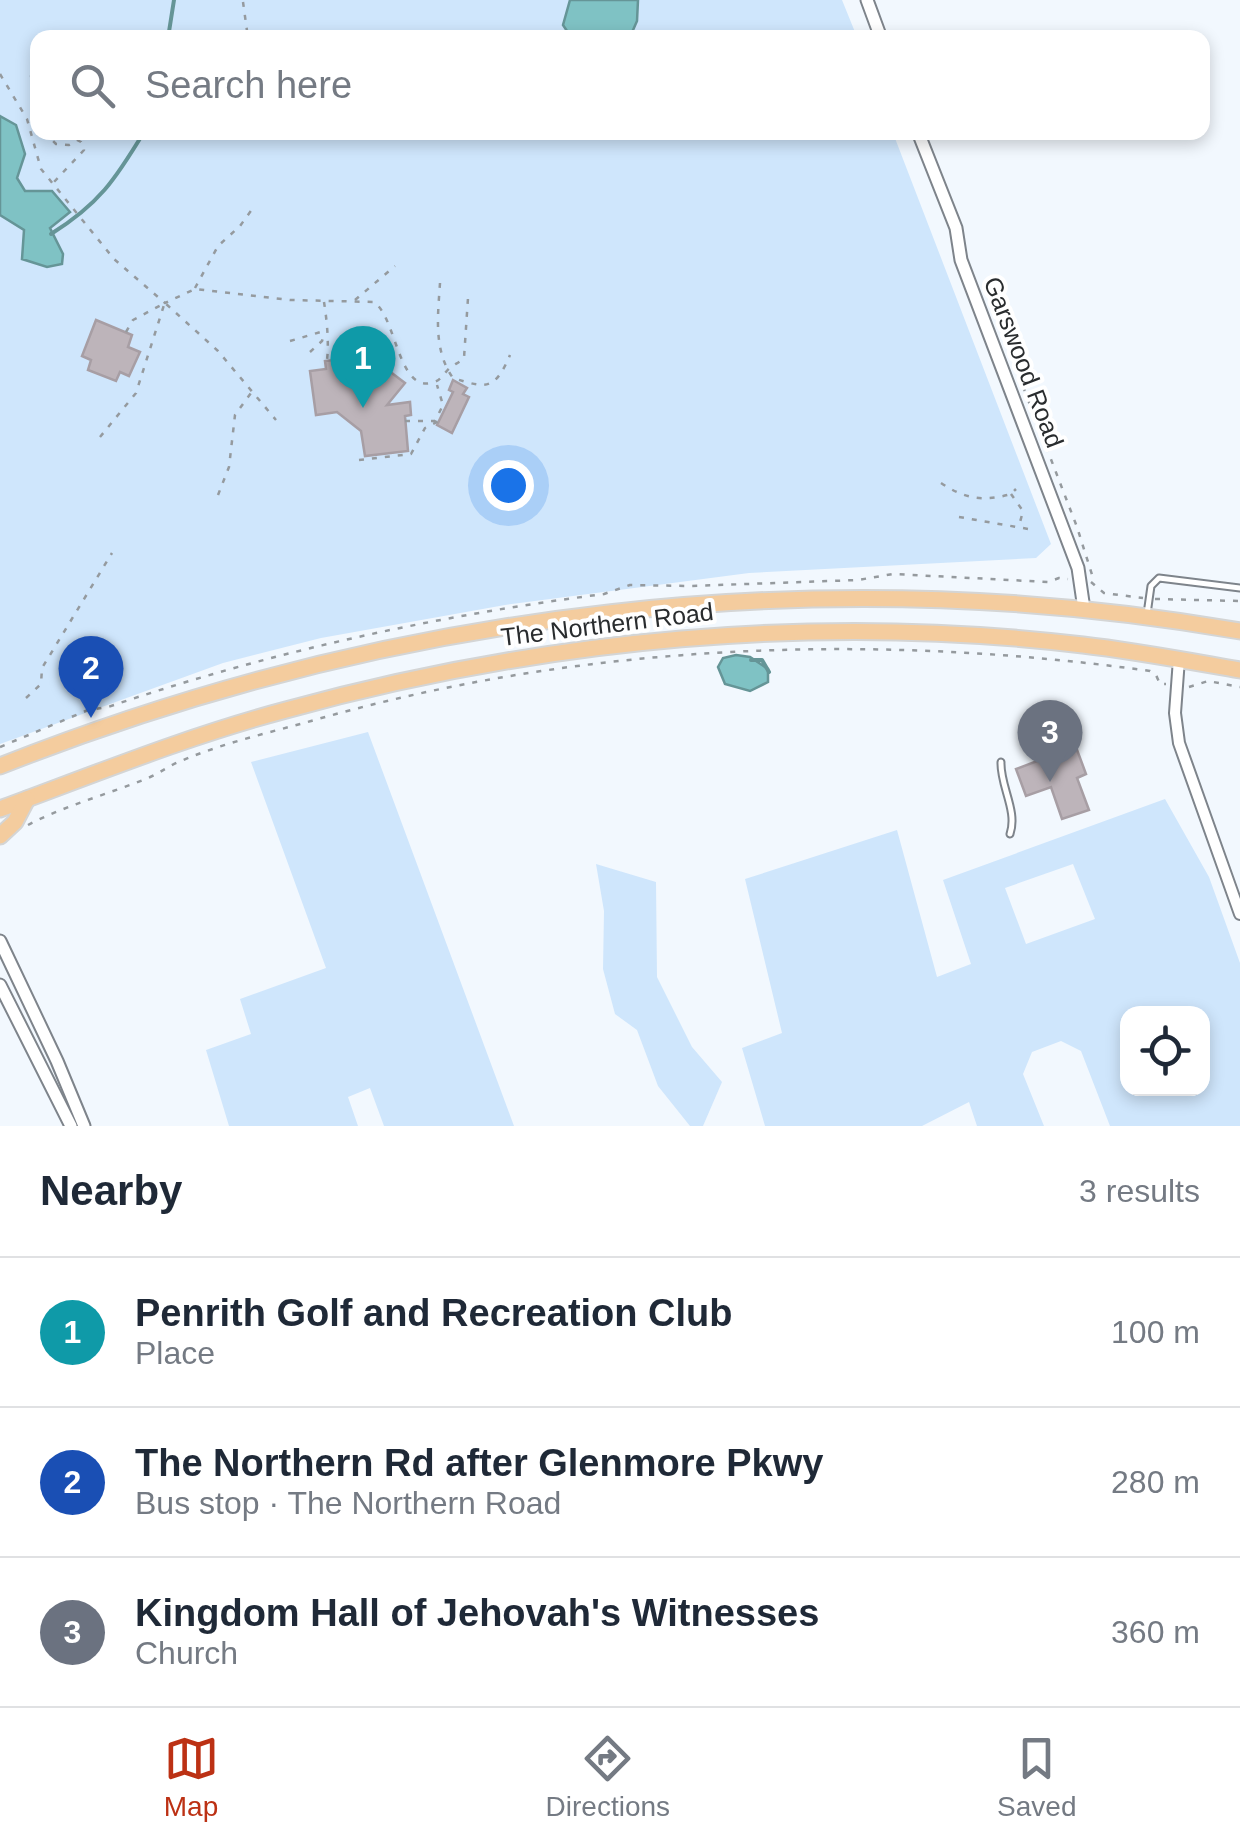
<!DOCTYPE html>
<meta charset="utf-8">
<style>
body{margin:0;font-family:Arial,sans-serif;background:#f6f6f7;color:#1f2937}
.controls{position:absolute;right:30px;bottom:30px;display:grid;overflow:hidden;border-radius:20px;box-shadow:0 5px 15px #0003}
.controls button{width:90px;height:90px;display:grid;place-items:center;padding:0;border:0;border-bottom:2px solid #e0e1e3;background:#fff;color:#1f2937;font:50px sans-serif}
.you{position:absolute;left:508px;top:485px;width:35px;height:35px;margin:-25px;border:8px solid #fff;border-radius:50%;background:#1a73e8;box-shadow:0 0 0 15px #1a73e833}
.badge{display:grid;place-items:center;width:65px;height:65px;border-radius:50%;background:#bc3114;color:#fff;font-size:32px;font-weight:700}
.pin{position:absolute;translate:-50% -82px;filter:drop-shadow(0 2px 5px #0008)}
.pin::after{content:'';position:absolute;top:52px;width:35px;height:30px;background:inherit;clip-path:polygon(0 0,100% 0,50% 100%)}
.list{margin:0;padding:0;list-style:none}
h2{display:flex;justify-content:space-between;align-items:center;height:130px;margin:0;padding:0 40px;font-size:42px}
h2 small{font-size:32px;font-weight:400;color:#747a83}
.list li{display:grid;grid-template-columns:65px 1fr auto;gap:30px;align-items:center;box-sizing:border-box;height:150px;padding:0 40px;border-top:2px solid #e0e1e3}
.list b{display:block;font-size:38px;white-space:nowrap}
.list p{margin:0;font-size:32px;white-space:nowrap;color:#747a83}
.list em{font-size:32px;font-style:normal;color:#747a83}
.icon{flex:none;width:55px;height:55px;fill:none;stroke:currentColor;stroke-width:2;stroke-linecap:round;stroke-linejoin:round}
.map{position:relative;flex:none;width:1240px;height:1126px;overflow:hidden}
.search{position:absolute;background:#fff;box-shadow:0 5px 15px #0003;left:30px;right:30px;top:30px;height:110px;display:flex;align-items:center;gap:25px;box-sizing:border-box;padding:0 35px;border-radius:20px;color:#747a83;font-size:38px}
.sheet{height:580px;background:#fff}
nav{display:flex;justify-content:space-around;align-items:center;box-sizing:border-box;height:140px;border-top:2px solid #e0e1e3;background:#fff;font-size:28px;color:#747a83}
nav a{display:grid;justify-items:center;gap:5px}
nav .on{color:#bc3114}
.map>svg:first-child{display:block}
</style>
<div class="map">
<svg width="1240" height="1126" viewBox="0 0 1240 1126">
<rect width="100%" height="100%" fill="#f2f8fe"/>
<g fill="#cfe6fc" fill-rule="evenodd">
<polygon points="0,0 842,0 857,37 38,38 38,132 893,133 1051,544 1036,558 749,573 505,605 321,638 223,663 0,744"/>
<polygon points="368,732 514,1126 384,1126 370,1088 348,1097 358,1126 229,1126 206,1050 251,1034 240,999 326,968 251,762"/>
<path d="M1165,799L1209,877L1240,963V1126H1110L1081,1051L1061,1041L1032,1052L1023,1074L1044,1126H977L969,1102L922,1126H765L742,1048L782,1033L745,879L897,830L937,977L971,964L943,880ZM1073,864L1095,919L1026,944L1005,888ZM1128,1014H1202V1088H1128Z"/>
<polygon points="596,864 656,882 657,977 692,1047 722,1082 703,1126 690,1126 658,1086 637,1030 615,1014 603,969 604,911"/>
</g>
<g fill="#7fc2c4" stroke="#659597" stroke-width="2.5">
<polygon points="570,0 638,0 637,21 630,37 571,37 563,25"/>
<polygon points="0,116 16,125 25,154 17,178 25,191 52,191 70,212 50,228 63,254 62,264 47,267 22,259 24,230 0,215"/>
<polygon points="736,655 750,657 768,669 768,682 750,691 725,684 718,667 723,658"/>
</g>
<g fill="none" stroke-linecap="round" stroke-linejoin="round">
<g stroke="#659597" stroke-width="4">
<polyline points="168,38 174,0"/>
<path d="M51,234C99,204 115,180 144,132"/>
<polyline points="751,660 762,660 769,672"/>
</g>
</g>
<g fill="#bdb4ba" stroke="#a79ea4" stroke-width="2.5">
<polygon points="96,320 132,335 128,347 140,352 129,376 120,372 116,381 88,370 91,360 82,356"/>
<polygon points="352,358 355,381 372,358 405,383 387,405 410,402 411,415 405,416 408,451 365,456 361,431 337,412 316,415 310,371 326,369 325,361"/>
<polygon points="453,380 467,388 463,394 469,397 452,433 437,425 453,392 449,390"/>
<polygon points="1054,746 1056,754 1076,747 1086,774 1077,778 1089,810 1062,819 1051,787 1026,796 1016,769 1040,760 1038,752"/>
</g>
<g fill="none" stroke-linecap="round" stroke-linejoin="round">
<defs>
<g id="service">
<polyline points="1147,614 1151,586 1159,578 1240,588"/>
<path d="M1001,762C1000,786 1018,811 1010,834"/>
</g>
<polyline id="minor" points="1179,659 1175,713 1179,743 1240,914"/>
<g id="tertiary">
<polyline points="867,0 881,38"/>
<polyline points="918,132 956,228 961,260 1078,568 1084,609"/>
<polyline points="0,941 57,1061 84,1126"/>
<polyline points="0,985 71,1126"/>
</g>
<g id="trunk">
<path d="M0,766C394,610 822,558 1240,631"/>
<path d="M0,809C95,774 188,736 286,710C544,639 817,613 1083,645C1135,651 1188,661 1240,670"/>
<polyline points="0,836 15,822 27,799"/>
</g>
</defs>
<use href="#service" stroke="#7e848b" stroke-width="9"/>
<use href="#minor" stroke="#7e848b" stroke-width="14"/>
<use href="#tertiary" stroke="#7e848b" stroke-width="15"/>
<use href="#trunk" stroke="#d4d5d5" stroke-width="19"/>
<g stroke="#959a9e" stroke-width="2.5" stroke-dasharray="5 8" stroke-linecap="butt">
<polyline points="243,2 248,38"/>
<polyline points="38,64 31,76 38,120"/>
<path d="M0,74L27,119L41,169L114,259L165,303L195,289L290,300L374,302C397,318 398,395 434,382C442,380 445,371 451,367C455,364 460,362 464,358L468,298"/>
<polyline points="44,132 56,144 69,145 77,140 81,142 84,150 53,183"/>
<path d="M440,283C438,315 433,350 453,378C487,389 495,390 510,355"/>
<polyline points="195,288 218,246 240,226 253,208"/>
<polyline points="355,300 395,266"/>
<path d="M324,302C327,321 329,342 327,360"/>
<polyline points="126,332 133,320 165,303 218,351 276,420"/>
<polyline points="290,341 324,331"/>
<polyline points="1009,350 1077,527 1094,581"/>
<polyline points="310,352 322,341 325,332"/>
<polyline points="405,421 435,421 443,405 437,385"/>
<polyline points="100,437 136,393 164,305"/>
<polyline points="359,460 411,454 425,428 439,421"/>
<path d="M941,483C965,499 983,502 1011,494L1016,489"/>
<polyline points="1011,494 1023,511 1019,526"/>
<polyline points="218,495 229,467 235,415 251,393"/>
<polyline points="959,517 1034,530"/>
<polyline points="1091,582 1104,593 1143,598"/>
<polyline points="1155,599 1240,601"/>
<polyline points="1189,687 1208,681 1240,687"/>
<polyline points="26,698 41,684 42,668 112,553"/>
<path d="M0,747L88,710L108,707C270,652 434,616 604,594L630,585L691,586L858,580L893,574L1048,582L1059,578L1068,579"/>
<path d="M28,825C66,805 109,794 148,778C160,773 170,765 181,761C223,743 268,733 311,721C582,643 872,632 1150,671L1156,675L1160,684H1166"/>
</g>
<use href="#service" stroke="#fff" stroke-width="5"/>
<use href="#minor" stroke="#fff" stroke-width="10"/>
<use href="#tertiary" stroke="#fff" stroke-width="11"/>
<use href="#trunk" stroke="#f4cc9e" stroke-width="15"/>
</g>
<g text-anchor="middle" stroke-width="8" stroke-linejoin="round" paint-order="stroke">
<g font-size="25" fill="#292c2e" stroke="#fff">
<text transform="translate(1024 362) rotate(69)" y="9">Garswood Road</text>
<text transform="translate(607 624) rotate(-7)" y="9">The Northern Road</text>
</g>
</g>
</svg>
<div class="controls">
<button><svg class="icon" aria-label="locate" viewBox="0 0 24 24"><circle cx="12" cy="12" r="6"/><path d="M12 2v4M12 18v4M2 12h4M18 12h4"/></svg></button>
</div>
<div class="you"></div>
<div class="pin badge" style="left:363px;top:408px;background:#0f9aa8">1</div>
<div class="pin badge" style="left:91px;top:718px;background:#1a4fb4">2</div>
<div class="pin badge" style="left:1050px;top:782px;background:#6b7280">3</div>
<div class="search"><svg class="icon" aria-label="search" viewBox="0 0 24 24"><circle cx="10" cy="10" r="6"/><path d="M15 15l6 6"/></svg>Search here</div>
</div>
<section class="sheet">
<h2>Nearby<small>3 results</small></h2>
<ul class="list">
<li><span class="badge" style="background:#0f9aa8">1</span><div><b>Penrith Golf and Recreation Club</b><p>Place</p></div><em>100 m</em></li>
<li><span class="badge" style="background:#1a4fb4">2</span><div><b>The Northern Rd after Glenmore Pkwy</b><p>Bus stop · The Northern Road</p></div><em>280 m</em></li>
<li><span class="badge" style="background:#6b7280">3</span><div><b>Kingdom Hall of Jehovah's Witnesses</b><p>Church</p></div><em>360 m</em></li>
</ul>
</section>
<nav>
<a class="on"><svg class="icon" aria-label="map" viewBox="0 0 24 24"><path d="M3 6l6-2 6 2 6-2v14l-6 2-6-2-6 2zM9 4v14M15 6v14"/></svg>Map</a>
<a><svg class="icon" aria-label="directions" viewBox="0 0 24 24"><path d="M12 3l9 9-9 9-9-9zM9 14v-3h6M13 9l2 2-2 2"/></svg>Directions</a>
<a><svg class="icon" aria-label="saved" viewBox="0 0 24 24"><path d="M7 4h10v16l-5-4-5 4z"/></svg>Saved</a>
</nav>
